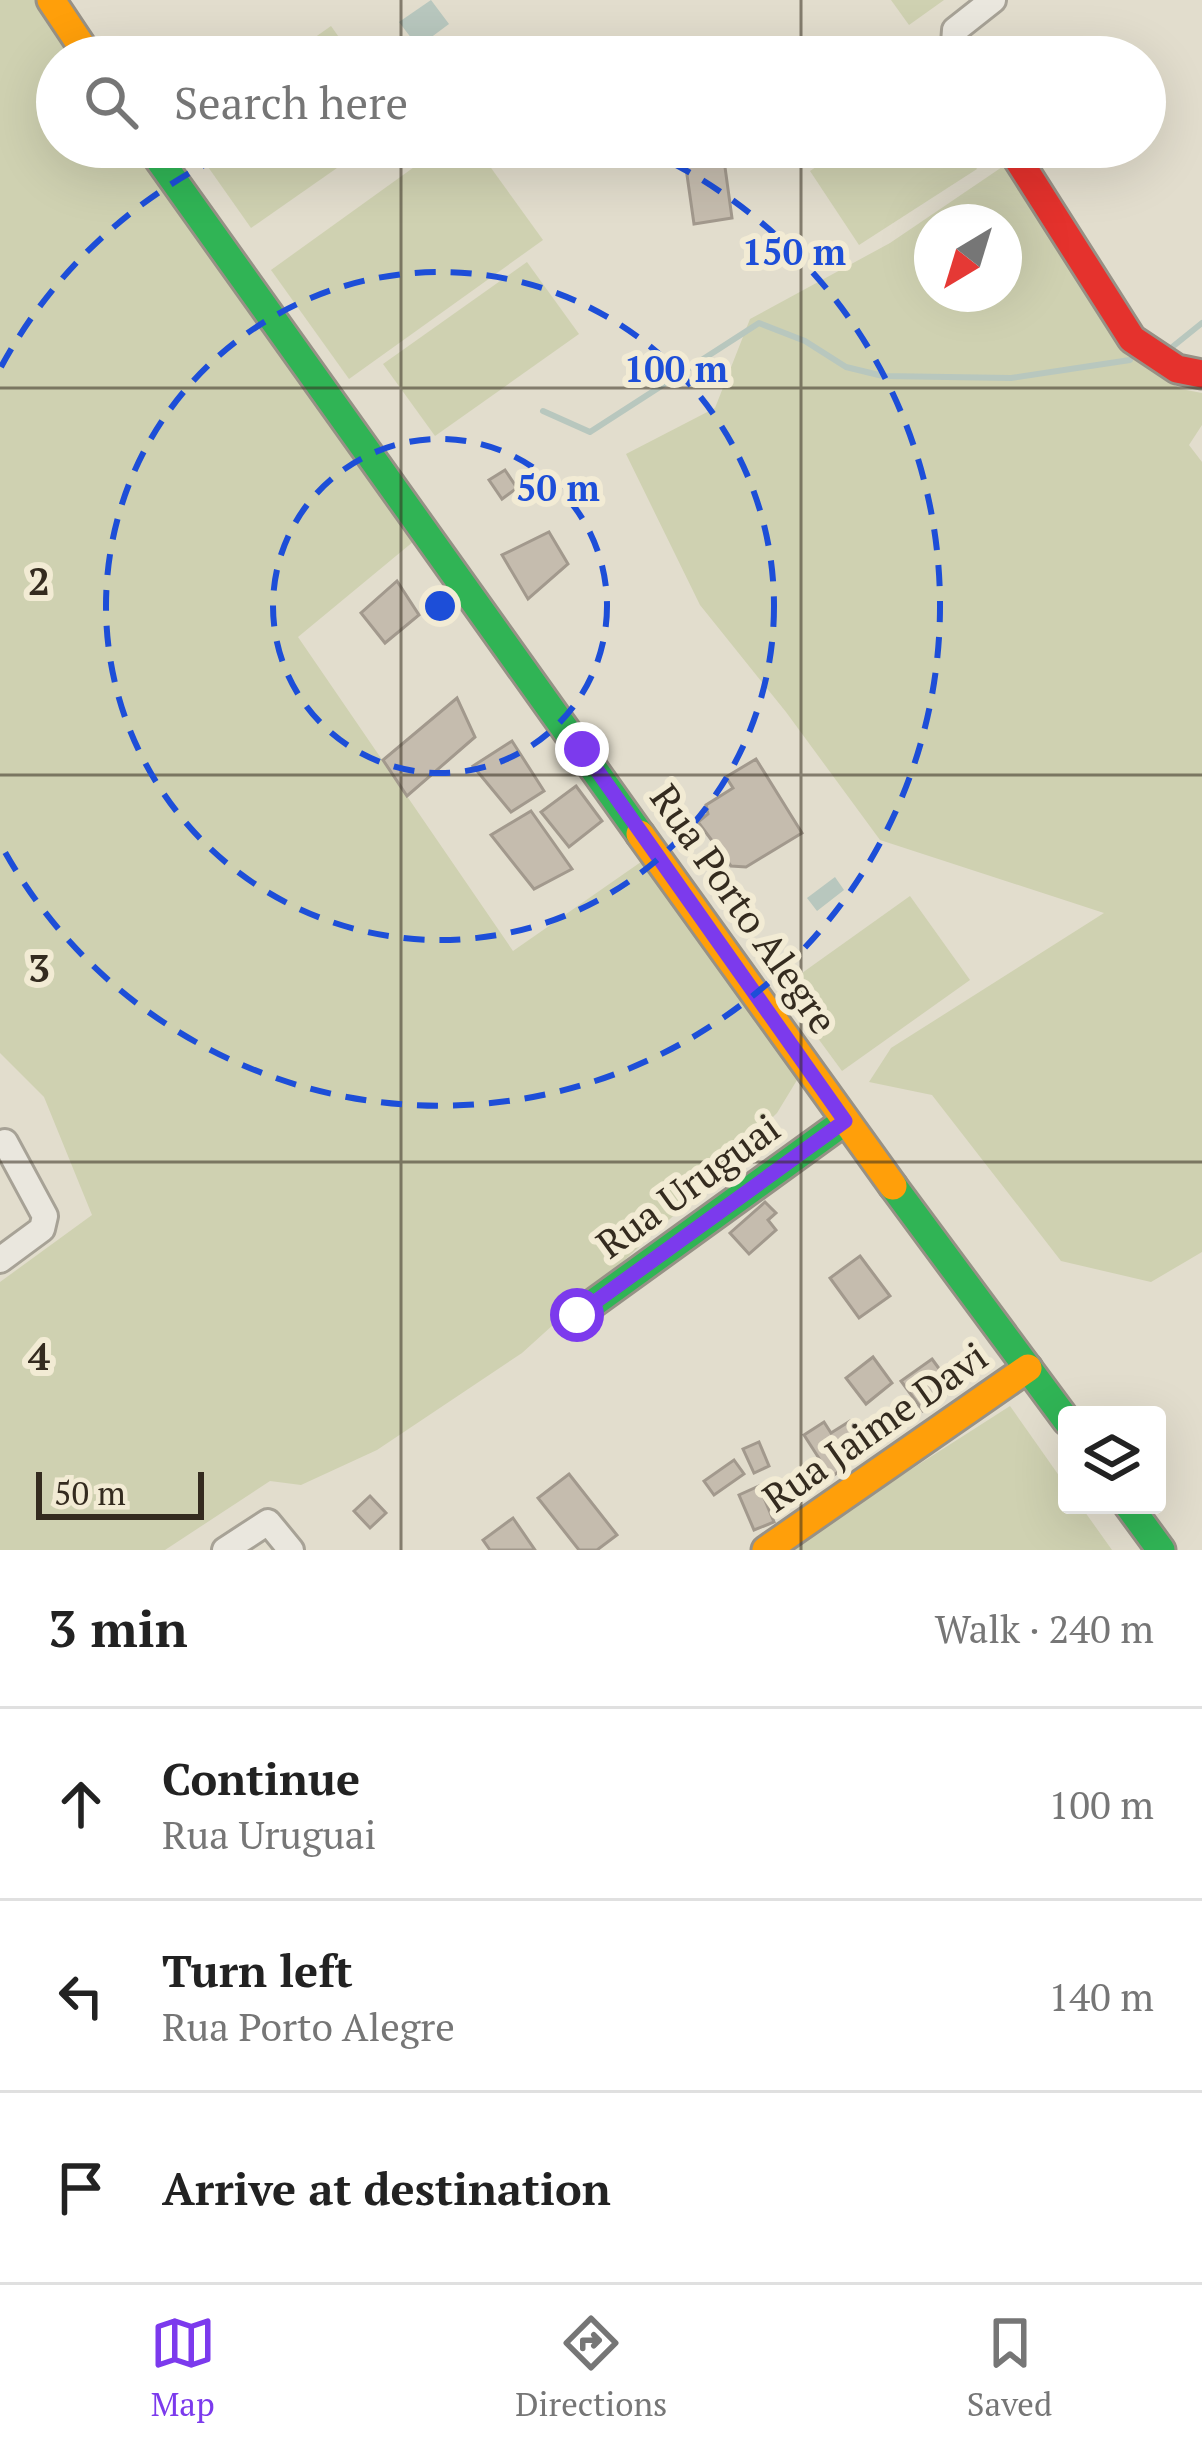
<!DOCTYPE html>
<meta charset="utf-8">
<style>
body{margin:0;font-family:"PT Serif",serif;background:#f2f2f2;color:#222}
.controls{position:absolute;right:36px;bottom:36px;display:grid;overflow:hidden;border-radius:12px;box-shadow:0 12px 48px #0002}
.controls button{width:108px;height:108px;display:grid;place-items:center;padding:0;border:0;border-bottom:3px solid #e0e0e0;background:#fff;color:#222;font:60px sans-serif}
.compass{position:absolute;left:914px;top:204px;width:108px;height:108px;border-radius:50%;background:#fff;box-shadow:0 12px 48px #0002;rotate:218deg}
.scale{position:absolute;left:36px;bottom:30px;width:168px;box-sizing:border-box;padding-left:12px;border:6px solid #342b1f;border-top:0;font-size:33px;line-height:42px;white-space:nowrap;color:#342b1f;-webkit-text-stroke:9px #f2ebd4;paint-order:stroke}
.stop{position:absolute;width:36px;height:36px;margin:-27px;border:9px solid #7c3aed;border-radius:50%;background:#fff}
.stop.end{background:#7c3aed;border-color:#fff;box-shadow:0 3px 12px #0008}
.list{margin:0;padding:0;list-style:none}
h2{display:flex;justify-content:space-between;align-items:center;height:156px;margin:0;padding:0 48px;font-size:51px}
h2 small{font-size:39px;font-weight:400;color:#767676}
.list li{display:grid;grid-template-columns:78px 1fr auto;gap:36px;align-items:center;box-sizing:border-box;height:192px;padding:0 48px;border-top:3px solid #e0e0e0}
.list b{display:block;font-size:45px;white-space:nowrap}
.list p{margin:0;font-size:39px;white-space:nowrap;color:#767676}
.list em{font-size:39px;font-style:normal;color:#767676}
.icon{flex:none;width:66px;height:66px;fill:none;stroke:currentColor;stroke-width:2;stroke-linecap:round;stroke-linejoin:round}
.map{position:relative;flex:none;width:1202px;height:1550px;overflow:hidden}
.search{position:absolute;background:#fff;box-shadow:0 12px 48px #0002;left:36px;right:36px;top:36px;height:132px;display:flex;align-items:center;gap:30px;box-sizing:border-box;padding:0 42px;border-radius:66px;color:#767676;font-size:45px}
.sheet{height:732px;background:#fff}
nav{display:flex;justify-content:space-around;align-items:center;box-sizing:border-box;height:168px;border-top:3px solid #e0e0e0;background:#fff;font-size:33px;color:#767676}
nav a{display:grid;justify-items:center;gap:6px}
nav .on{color:#7c3aed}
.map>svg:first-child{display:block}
</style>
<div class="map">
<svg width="1202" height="1550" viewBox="0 0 1202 1550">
<rect width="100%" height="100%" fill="#e2ddcd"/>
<g fill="#cfd1b1" fill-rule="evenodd">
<polygon points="0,0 64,0 103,57 57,57 57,147 167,147 431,527 298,637 513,951 661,848 811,1057 777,1113 670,1219 522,1353 377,1450 301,1485 270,1481 165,1550 0,1550 0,1282 92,1215 44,1097 0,1053"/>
<polygon points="891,0 944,0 909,25"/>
<polygon points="331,26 353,57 287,57"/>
<polygon points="194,147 367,147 251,228"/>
<polygon points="442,147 476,147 543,240 349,379 271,270"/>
<polygon points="846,147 962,147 977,169 859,245 810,171"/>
<path d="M1008,163L1126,355L1181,389L1202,393V425L1189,445L1202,462V1252L1151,1282L1061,1261L932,1095L869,1082L891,1048L1104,913L880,840L786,712L700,605L626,454L715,408L750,319L890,243ZM932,222H1004V294H932Z"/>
<polygon points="527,262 579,334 435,436 383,364"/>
<polygon points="910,896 970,980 842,1071 781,988"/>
<polygon points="1010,1406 1067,1487 1067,1505 1080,1505 1112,1550 785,1550"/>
</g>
<g fill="#b8c7be">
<polygon points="431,0 449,24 418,47 399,22"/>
<polygon points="835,877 844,890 817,911 807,898"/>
</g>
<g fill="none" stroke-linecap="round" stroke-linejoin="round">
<g stroke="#b8c7be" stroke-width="6">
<polyline points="1171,348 1202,323"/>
<polyline points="543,411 590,432 759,323 805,341 846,367 883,376 1011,378 1130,360"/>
</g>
</g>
<g fill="#c5bcae" stroke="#a2998d" stroke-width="3">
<polygon points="683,147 743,147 745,157 724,160 732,218 694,224"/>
<polygon points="505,470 517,488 502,499 489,480"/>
<polygon points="549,532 568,564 528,599 502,555"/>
<polygon points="397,581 419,615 385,643 361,613"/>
<polygon points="457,698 475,737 407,796 383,760"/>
<polygon points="512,741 544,791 511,812 473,766"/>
<polygon points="756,759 802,833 746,867 731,866 698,822 708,814 706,805 733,788 726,777"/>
<polygon points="576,786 602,821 569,847 541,812"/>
<polygon points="531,811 572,869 534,889 491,835"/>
<polygon points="765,1202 776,1213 768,1220 776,1230 749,1254 730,1233"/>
<polygon points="860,1256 890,1296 859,1318 830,1278"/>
<polygon points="873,1357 892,1383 866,1404 846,1378"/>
<polygon points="932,1359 954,1389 923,1411 901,1381"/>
<polygon points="850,1421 870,1451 831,1477 804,1435 824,1422 831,1433"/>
<polygon points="759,1442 769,1466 754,1473 743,1449"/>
<polygon points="734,1460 744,1474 714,1495 704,1481"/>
<polygon points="569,1474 617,1535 597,1550 579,1550 538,1498"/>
<polygon points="759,1486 774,1522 754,1530 739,1495"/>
<polygon points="370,1496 386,1513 370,1528 354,1511"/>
<polygon points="513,1518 535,1550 490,1550 483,1540"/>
</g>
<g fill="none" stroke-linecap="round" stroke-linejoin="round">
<defs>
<g id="street">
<polyline points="953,57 955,30 993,0"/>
<polyline points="0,1260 42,1229 45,1216 5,1142"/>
<polyline points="225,1550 268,1522 291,1550"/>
</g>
<g id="fast">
<polyline points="150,147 640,834"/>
<polyline points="893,1186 1067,1421"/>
<polyline points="577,1315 845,1121"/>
<polyline points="1128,1505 1161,1550"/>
</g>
<g id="slow">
<polyline points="51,0 89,57"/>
<polyline points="640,834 893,1186"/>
<polyline points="766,1550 1028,1368"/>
</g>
<polyline id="jam" points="1010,147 1132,339 1177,369 1202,374"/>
</defs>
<use href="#street" stroke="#a7a296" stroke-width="30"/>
<use href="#fast" stroke="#979186" stroke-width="33"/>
<use href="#slow" stroke="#979186" stroke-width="33"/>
<use href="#jam" stroke="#979186" stroke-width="33"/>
<use href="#street" stroke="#eae7de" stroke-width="24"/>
<use href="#fast" stroke="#30b455" stroke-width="27"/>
<use href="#slow" stroke="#ff9f0a" stroke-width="27"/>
<use href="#jam" stroke="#e5322d" stroke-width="27"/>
</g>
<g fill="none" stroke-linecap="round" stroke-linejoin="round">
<polyline stroke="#7c3aed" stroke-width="15" points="577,1315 845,1121 582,749"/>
</g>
<path fill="none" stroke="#342b1f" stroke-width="3" stroke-opacity="0.55" d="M401,0V57M801,0V57M401,147V1550M801,147V1550M0,388H1202M0,775H1202M0,1162H1202"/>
<g fill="none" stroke="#1d4ed8" stroke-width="6" stroke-dasharray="21 15">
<circle cx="440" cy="606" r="167"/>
<circle cx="440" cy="606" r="334"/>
<path d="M1 367A500 500 0 0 1 241 147M639 147A500 500 0 1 1 1 845"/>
</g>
<g text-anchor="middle" stroke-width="12" stroke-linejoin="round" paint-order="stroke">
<g font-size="39" fill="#342b1f" stroke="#f2ebd4">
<text transform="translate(744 909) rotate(55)" y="14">Rua Porto Alegre</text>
<text transform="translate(688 1186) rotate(-36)" y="14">Rua Uruguai</text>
<text transform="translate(875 1427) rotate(-35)" y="14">Rua Jaime Davi</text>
</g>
</g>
<g font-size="39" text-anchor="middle" font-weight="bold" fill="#342b1f" stroke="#f2ebd4" stroke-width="12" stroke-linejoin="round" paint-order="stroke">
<text x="39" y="595">2</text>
<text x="39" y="982">3</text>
<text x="39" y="1370">4</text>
</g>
<circle cx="440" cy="606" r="18" fill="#1d4ed8" stroke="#f2ebd4" stroke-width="6"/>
<g font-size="36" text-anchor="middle" font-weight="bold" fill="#1d4ed8" stroke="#f2ebd4" stroke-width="12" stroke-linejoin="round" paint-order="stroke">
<text x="794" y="265">150 m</text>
<text x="676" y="382">100 m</text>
<text x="558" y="501">50 m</text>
</g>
</svg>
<div class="controls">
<button><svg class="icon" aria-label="layers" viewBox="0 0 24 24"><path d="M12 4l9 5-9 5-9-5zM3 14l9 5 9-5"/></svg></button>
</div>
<svg class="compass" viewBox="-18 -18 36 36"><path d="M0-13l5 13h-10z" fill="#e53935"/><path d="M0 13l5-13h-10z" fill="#767676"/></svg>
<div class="scale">50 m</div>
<div class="stop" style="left:577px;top:1315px"></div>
<div class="stop end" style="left:582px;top:749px"></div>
<div class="search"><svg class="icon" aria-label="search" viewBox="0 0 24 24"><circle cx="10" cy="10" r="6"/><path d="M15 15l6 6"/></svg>Search here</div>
</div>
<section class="sheet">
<h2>3 min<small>Walk · 240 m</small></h2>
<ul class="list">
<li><svg class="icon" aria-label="ahead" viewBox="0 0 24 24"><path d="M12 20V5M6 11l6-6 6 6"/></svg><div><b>Continue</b><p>Rua Uruguai</p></div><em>100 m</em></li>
<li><svg class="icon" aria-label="left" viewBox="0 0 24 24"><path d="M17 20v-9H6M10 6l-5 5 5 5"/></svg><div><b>Turn left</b><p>Rua Porto Alegre</p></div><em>140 m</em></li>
<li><svg class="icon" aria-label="arrive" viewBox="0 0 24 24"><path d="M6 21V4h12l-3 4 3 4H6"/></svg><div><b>Arrive at destination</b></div></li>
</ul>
</section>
<nav>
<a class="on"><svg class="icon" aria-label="map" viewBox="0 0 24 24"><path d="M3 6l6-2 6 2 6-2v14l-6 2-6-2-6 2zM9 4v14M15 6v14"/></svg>Map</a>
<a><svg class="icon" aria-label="directions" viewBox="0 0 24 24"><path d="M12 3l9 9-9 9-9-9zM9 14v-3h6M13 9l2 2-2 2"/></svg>Directions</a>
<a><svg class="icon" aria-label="saved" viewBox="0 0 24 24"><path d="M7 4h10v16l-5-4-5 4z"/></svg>Saved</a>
</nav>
